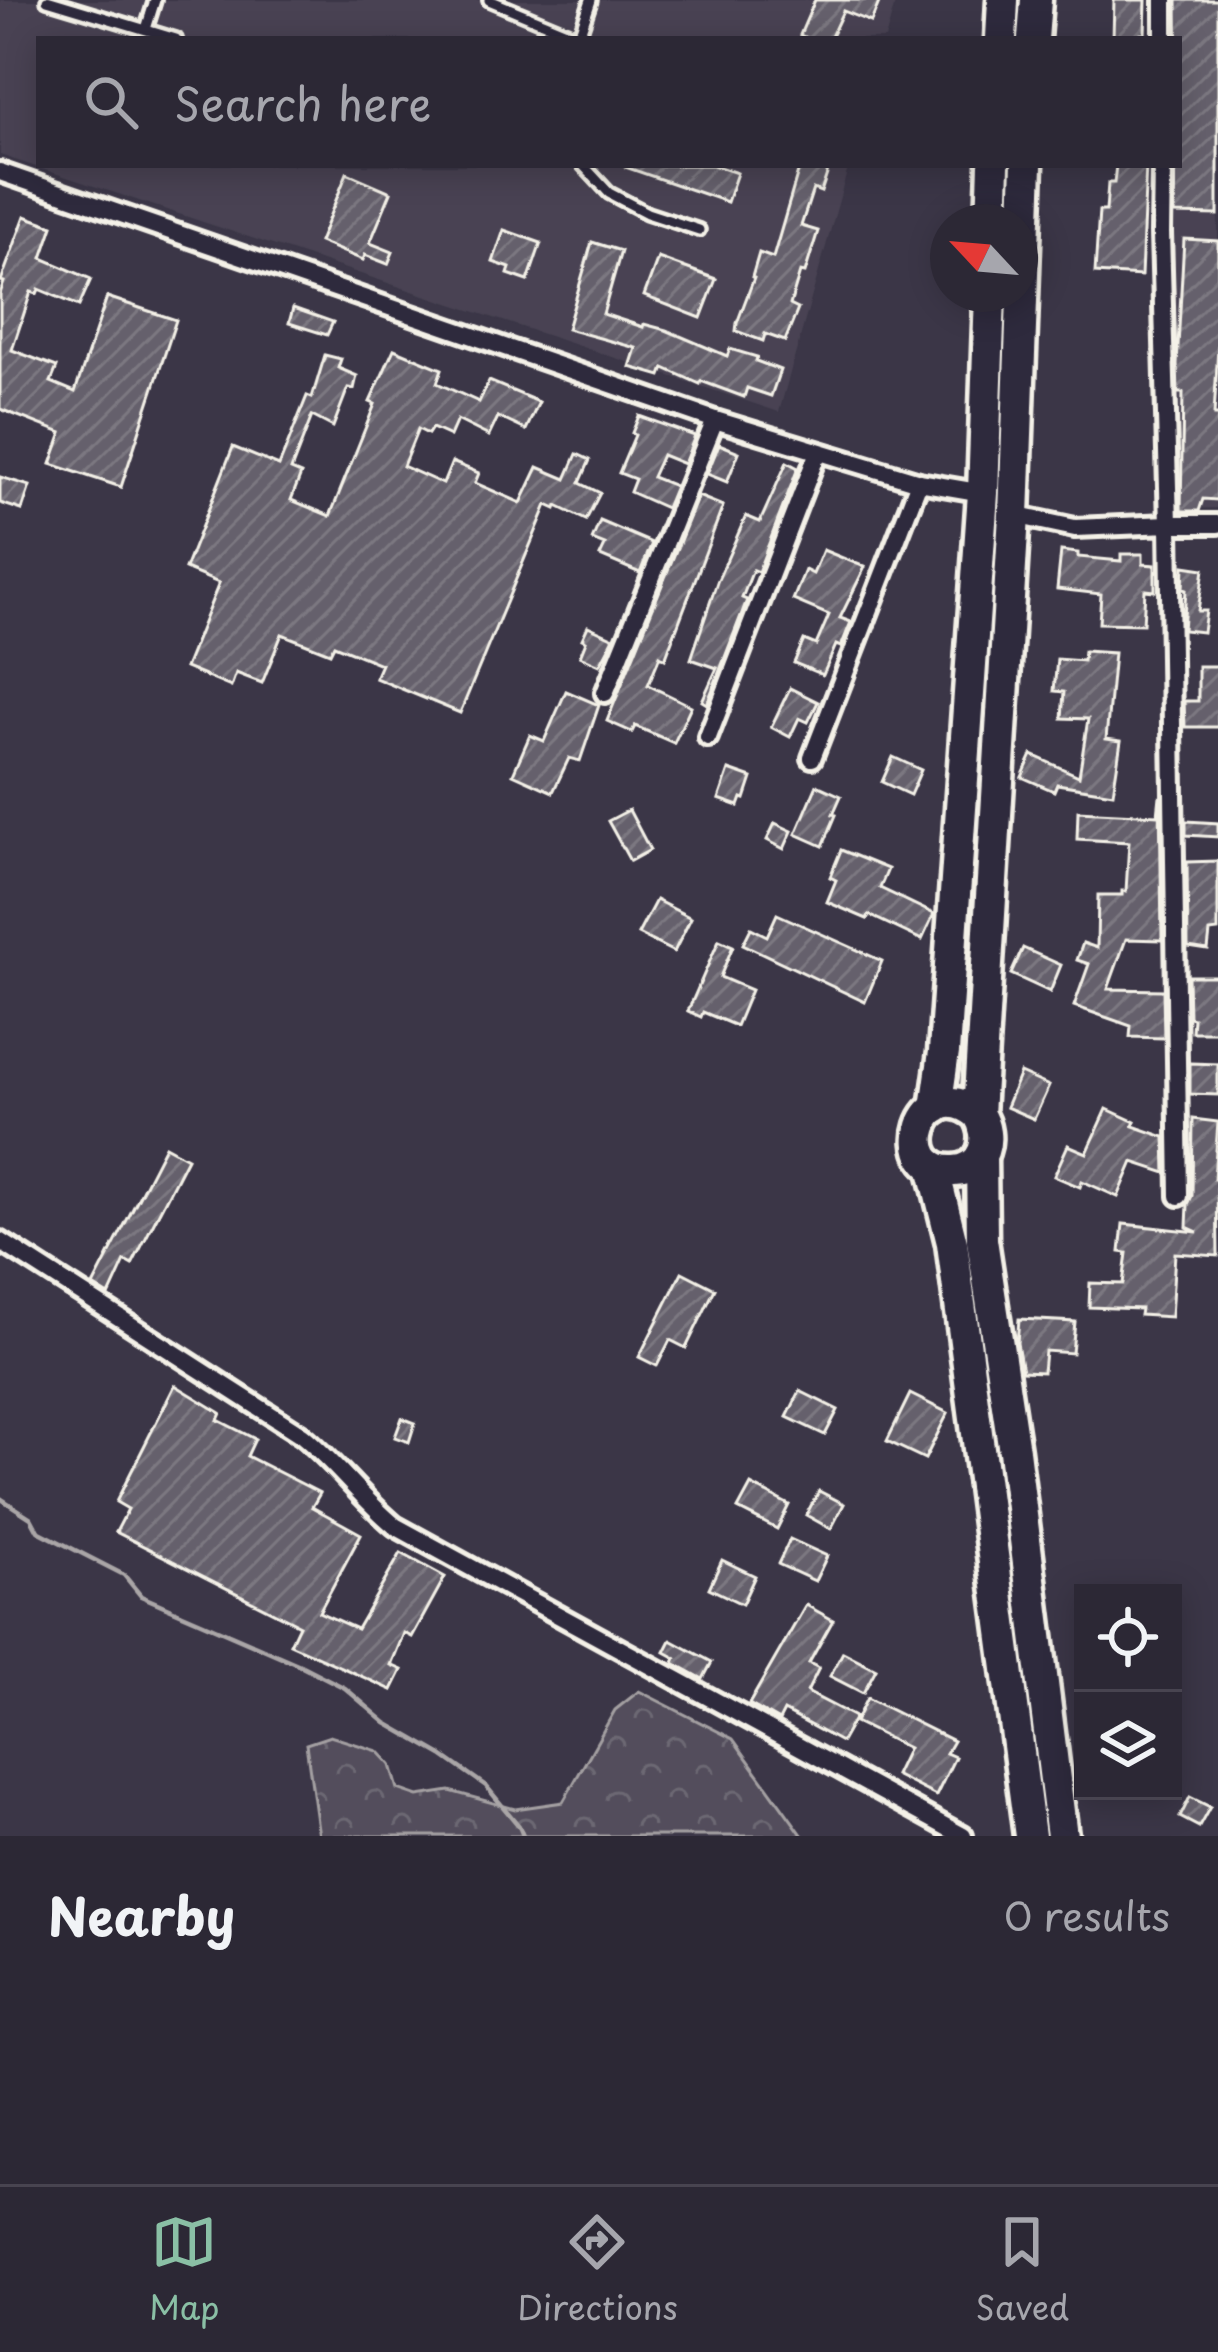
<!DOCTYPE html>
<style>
body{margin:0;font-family:"Playpen Sans",sans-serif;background:#383441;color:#f1f3f6}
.controls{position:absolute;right:36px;bottom:36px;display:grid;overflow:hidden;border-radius:0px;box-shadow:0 6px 30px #0003}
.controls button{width:108px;height:108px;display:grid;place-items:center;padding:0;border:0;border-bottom:3px solid #484450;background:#2c2835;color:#f1f3f6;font:60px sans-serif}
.compass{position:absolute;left:930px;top:204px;width:108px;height:108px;border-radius:50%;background:#2c2835;box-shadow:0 6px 30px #0003;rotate:296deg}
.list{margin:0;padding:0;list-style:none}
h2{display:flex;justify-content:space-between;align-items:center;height:156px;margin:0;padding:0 48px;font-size:51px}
h2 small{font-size:39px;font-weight:400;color:#a6a6ad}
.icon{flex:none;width:66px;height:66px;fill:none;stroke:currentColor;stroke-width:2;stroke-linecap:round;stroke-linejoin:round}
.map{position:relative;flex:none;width:1218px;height:1836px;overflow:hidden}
.search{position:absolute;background:#2c2835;box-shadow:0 6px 30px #0003;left:36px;right:36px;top:36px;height:132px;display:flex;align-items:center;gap:30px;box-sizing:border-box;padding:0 42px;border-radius:0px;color:#a6a6ad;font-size:45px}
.sheet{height:348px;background:#2c2835}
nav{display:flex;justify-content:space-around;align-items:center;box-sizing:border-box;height:168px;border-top:3px solid #484450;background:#2c2835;font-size:33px;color:#a6a6ad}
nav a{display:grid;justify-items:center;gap:6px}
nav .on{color:#8abfa5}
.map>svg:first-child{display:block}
</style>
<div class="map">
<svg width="1218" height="1836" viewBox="0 0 1218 1836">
<defs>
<pattern id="forest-crowns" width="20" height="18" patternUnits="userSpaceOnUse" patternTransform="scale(3)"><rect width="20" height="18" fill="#534e5c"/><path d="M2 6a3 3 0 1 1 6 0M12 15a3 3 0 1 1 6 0" fill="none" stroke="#6c6873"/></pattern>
<pattern id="building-hatch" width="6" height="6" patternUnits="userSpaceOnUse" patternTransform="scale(3)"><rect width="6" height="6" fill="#65616c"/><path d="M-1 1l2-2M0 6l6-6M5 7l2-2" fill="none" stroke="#7c7881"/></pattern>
</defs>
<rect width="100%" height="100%" fill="#3b3647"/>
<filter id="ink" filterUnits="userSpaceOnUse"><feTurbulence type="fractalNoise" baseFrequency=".00833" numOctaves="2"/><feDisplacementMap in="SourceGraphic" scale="24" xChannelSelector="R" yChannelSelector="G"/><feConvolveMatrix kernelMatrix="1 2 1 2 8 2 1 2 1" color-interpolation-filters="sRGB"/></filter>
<g filter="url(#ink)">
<g fill="#484352">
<polygon points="0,0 896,0 885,39 39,39 39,165 849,165 779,412 0,155"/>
<polygon points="1173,206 1218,206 1218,508 1178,509"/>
</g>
<polygon fill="url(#forest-crowns)" stroke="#a4a0a2" stroke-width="3" points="639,1691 733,1739 803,1836 319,1836 306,1744 330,1736 378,1751 391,1765 398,1789 418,1796 450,1791 515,1809 563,1802 615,1710"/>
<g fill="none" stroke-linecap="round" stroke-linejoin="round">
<polyline stroke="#aaa6a7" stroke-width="4.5" points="0,1498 31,1518 38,1531 124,1575 141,1596 300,1665 345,1688 386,1723 442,1755 486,1786 519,1826 523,1836"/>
</g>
<g fill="url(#building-hatch)" stroke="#f4f1e8" stroke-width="3">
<polygon points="815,0 880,0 871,22 843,11 830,39 809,39 800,35"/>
<polygon points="1114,0 1146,0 1145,34 1141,34 1141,39 1113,39"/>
<polygon points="1177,0 1218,0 1218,215 1174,214 1175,165 1179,165"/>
<polygon points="625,165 713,165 737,173 727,202 625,167"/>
<polygon points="800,165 830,165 821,192 813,189 801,226 818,231 805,273 800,272 790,305 798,309 785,341 765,334 763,341 736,331 737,323 754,278 752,277 759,253 773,258"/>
<polygon points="1116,165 1146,165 1141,276 1095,273 1099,211 1106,211 1108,183 1114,183"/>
<polygon points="347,173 391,192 370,243 393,252 388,264 365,255 363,260 319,242"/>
<polygon points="25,216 53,226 42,258 91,279 79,306 39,289 37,294 31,292 12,350 57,367 51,382 75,392 107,297 176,320 121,487 51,464 62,433 0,409 0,294 4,282 1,281"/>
<polygon points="504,230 541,243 528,281 508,274 510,268 493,262"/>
<polygon points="1184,239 1218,241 1218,347 1214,415 1218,415 1217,500 1203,499 1199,511 1181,511 1183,393 1178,393 1177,364"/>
<polygon points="592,242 621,251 603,314 643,327 644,324 666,330 727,356 730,349 757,357 756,361 780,370 771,396 747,388 744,397 701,381 700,384 664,368 661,376 630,367 636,348 567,329"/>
<polygon points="658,258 716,279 701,318 644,296"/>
<polygon points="293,308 333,322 327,335 289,323"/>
<polygon points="394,349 442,369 437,383 479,402 489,381 539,402 526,430 498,417 489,436 457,420 450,436 432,428 428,434 418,429 403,466 443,484 452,462 479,473 475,483 521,503 538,467 566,479 577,454 590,460 580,483 600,493 586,520 557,506 556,509 547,505 460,713 375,678 381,664 334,645 330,653 282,634 262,683 236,673 231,687 185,668 219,583 185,569 233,447 279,466 307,396 312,398 325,355 341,359 338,368 357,376 354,389 348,388 333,427 312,416 291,470 301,474 291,500 330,516 375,404 370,402"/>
<polygon points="639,416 695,436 684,464 662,455 652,477 675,486 666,508 630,492 635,479 619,473 635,435 632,433"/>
<polygon points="719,444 739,452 727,482 707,474"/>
<polygon points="787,462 798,468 758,572 753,570 742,598 747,600 707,704 702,701 717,668 691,659 717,582 746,516 760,522"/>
<polygon points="0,477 30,486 22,510 0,503"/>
<polygon points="698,496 723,506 665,659 660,656 648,685 691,706 674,743 635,726 632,732 607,721"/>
<polygon points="600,521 652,543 640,573 600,556 605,545 592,540"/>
<polygon points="823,550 865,567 840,618 851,622 841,647 836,645 823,675 794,663 804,640 816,645 829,615 793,600 805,570 813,574"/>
<polygon points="1061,551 1078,553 1078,557 1121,561 1121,554 1143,554 1143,564 1155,565 1155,591 1145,590 1143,624 1099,623 1101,594 1057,589"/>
<polygon points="1184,566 1204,569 1198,611 1206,611 1203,632 1183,630 1186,590 1183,589"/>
<polygon points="588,626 614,638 600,665 580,656 586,641 582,639"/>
<polygon points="1084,651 1114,653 1106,739 1121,741 1113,793 1057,784 1054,791 1022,777 1032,755 1079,776 1088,719 1062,718 1064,692 1054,691 1057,659 1083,661"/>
<polygon points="1198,666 1218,666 1218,727 1185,727 1184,701 1198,701"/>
<polygon points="790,688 818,702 808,722 799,718 790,737 771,727"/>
<polygon points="566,691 599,705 580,761 569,758 553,792 513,774 530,735 544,741"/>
<polygon points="893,757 921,770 910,795 882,782"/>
<polygon points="729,770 752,778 745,799 742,798 739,806 719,799"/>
<polygon points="817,785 841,796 833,814 836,815 823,846 796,834"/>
<polygon points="1160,796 1162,940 1126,939 1108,989 1163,990 1164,1038 1130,1037 1131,1026 1074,1006 1089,964 1077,960 1083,943 1097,948 1098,895 1122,895 1122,891 1126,891 1129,842 1077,839 1078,811 1158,815"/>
<polygon points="629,810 650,850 630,861 608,821"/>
<polygon points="1186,821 1218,823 1218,837 1186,835"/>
<polygon points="775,823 792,831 784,849 767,840"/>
<polygon points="841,850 888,869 880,888 934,914 922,940 869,915 867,919 827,902 836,880 830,877"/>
<polygon points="1218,861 1218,931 1210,932 1208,950 1188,947 1187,862"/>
<polygon points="656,900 691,918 674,952 638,934"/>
<polygon points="777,914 882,961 865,1002 743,944 751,928 767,936"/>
<polygon points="719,940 733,946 720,977 751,990 736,1026 703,1012 701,1017 688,1011"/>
<polygon points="1023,948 1061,965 1050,992 1011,974"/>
<polygon points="1188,976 1218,976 1218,1032 1192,1032 1193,1018 1189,1017"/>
<polygon points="1190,1063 1218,1064 1218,1095 1190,1094"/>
<polygon points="1020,1073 1049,1086 1034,1119 1006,1107"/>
<polygon points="1107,1109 1135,1122 1133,1126 1165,1137 1166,1173 1133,1162 1118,1197 1082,1181 1080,1187 1054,1176 1068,1145 1087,1153"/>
<polygon points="1193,1119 1218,1122 1214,1179 1217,1179 1218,1256 1175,1253 1171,1317 1140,1315 1141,1309 1089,1307 1090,1283 1123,1284 1127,1253 1120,1252 1123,1224 1198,1232 1187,1227 1188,1204 1192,1196"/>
<polygon points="165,1146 187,1158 132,1265 125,1261 109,1296 93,1286"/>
<polygon points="682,1272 715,1289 686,1348 670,1340 657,1366 639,1357"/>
<polygon points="1019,1319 1075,1322 1072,1353 1045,1351 1043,1372 1022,1371 1017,1343"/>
<polygon points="175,1385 221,1413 218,1420 255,1439 247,1456 320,1493 312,1507 361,1534 319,1612 357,1629 401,1553 445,1577 412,1637 404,1633 391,1665 402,1670 392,1690 290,1644 299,1625 116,1532 128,1509 116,1502"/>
<polygon points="800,1391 838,1410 825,1435 787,1417"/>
<polygon points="910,1394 948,1413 925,1459 887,1441"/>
<polygon points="402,1418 415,1423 409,1442 395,1437"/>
<polygon points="751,1485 789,1505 777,1529 738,1509"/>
<polygon points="819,1491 844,1504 831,1529 806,1515"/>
<polygon points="790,1539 827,1556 815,1581 778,1564"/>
<polygon points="722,1560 755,1576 742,1604 709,1588"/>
<polygon points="806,1605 833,1620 809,1663 819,1668 807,1692 855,1717 841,1742 784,1711 779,1721 749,1704"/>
<polygon points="671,1640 712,1662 703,1679 674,1663 676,1658 665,1652"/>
<polygon points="843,1652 876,1669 863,1693 830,1676"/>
<polygon points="867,1698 953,1741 946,1753 955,1757 936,1796 895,1775 908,1748 855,1722"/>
<polygon points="1190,1797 1210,1807 1199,1827 1180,1817"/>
</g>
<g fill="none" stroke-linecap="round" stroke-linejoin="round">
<defs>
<g id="service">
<polyline points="47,0 176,39"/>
<polyline points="489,0 578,37"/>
<polyline points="146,29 155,0"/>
<polyline points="578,39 591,0"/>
<polyline points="583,165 609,193 647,213 699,230"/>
</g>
<g id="minor">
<polyline points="1164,39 1164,0"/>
<polyline points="1162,165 1161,233 1169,524 1218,524"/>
<polyline points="0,172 715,420 919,482 983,493"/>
<polyline points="1014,515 1075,528 1169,524 1179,1196"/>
<polyline points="605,693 715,420"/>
<polyline points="708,737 818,452"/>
<polyline points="812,758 919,482"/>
<path d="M0,1241L302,1435C336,1463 361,1498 395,1526L963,1836"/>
</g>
<g id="trunk">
<polyline points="1001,39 1003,0"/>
<polyline points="1033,39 1036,0"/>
<polyline points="992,222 994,165"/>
<polyline points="936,1108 944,1052 983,493 990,294"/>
<path d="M978,1114C921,1069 893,1174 954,1171C985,1170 993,1137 978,1114L1014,515L1027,165"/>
<polyline points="981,1156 982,1240 1014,1451 1062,1836"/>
<polyline points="933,1166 952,1243 1030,1836"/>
</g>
</defs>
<use href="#service" stroke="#f4f1e8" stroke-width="18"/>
<use href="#minor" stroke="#f4f1e8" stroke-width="26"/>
<use href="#trunk" stroke="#f4f1e8" stroke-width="39"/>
<use href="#service" stroke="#2f2a3d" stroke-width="9"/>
<use href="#minor" stroke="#2f2a3d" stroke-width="16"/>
<use href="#trunk" stroke="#2f2a3d" stroke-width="30"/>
</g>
</g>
</svg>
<div class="controls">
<button><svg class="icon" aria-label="locate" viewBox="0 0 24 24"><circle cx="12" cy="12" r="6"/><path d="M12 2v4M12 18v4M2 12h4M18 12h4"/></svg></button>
<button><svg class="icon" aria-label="layers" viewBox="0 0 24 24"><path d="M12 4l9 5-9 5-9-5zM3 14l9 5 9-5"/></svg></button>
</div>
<svg class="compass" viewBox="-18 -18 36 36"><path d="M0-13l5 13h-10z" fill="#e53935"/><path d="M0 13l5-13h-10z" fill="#a6a6ad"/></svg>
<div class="search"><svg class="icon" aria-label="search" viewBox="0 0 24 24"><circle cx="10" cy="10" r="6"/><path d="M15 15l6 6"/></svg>Search here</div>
</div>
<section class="sheet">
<h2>Nearby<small>0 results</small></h2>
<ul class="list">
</ul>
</section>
<nav>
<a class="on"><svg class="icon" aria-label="map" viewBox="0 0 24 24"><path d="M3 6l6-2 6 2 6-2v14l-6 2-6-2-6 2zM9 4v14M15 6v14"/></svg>Map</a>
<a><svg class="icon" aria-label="directions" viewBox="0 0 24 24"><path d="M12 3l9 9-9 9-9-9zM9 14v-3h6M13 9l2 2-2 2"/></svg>Directions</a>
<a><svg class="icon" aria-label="saved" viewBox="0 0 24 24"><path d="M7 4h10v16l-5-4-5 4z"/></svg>Saved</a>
</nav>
